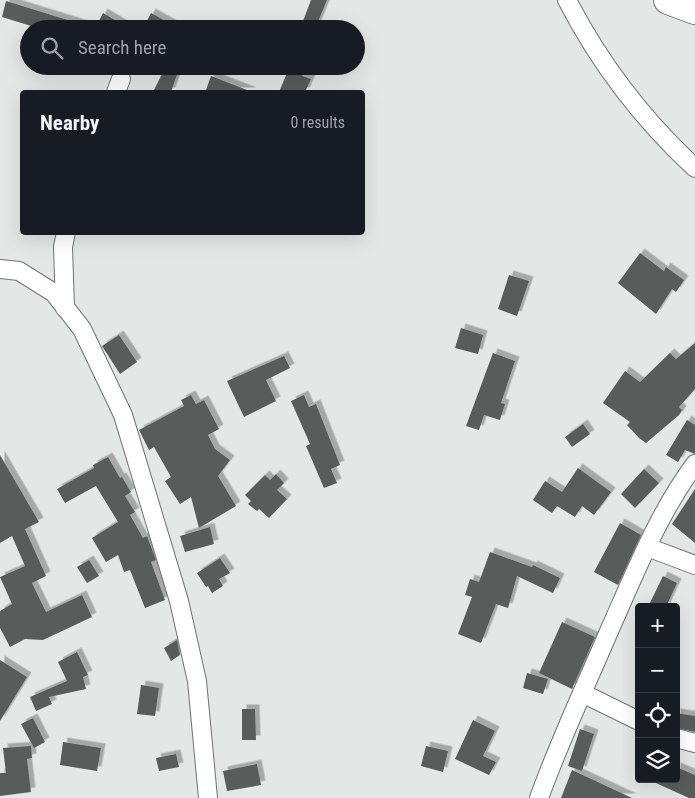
<!DOCTYPE html>
<meta charset="utf-8">
<style>
body{margin:0;font-family:"Roboto Condensed",sans-serif;background:#20242c;color:#f1f3f6}
.controls{position:absolute;right:15px;bottom:15px;display:grid;overflow:hidden;border-radius:5px;box-shadow:0 5px 20px #0002}
.controls button{width:45px;height:45px;display:grid;place-items:center;padding:0;border:0;border-bottom:1px solid #363941;background:#171b24;color:#f1f3f6;font:25px sans-serif}
.list{margin:0;padding:0;list-style:none}
h2{display:flex;justify-content:space-between;align-items:center;height:65px;margin:0;padding:0 20px;font-size:21px}
h2 small{font-size:16px;font-weight:400;color:#9ea1a6}
.icon{flex:none;width:28px;height:28px;fill:none;stroke:currentColor;stroke-width:2;stroke-linecap:round;stroke-linejoin:round}
.map{position:relative;flex:none;width:695px;height:798px;overflow:hidden}
.search{position:absolute;background:#171b24;box-shadow:0 5px 20px #0002;left:20px;top:20px;width:345px;height:55px;display:flex;align-items:center;gap:12px;box-sizing:border-box;padding:0 18px;border-radius:28px;color:#9ea1a6;font-size:19px}
.panel{position:absolute;background:#171b24;box-shadow:0 5px 20px #0002;left:20px;top:90px;width:345px;height:145px;border-radius:5px}
.map>svg:first-child{display:block}
</style>
<div class="map">
<svg width="695" height="798" viewBox="0 0 695 798">
<defs>
<filter id="shadow"><feDropShadow dx="4.5" dy="-4.5" stdDeviation="0" flood-color="#0004"/></filter>
</defs>
<rect width="100%" height="100%" fill="#e3e7e5"/>
<g fill="#595d5c" filter="url(#shadow)">
<polygon points="311,0 327,0 315,29 300,29"/>
<polygon points="6,1 87,26 86,29 41,29 2,17"/>
<polygon points="103,13 130,29 95,29"/>
<polygon points="151,13 180,29 143,29"/>
<polygon points="166,66 180,66 171,92 153,92"/>
<polygon points="290,66 306,66 302,76 311,79 305,92 279,92"/>
<polygon points="211,76 252,92 212,92 206,90"/>
<polygon points="640,253 664,271 666,267 684,280 676,292 672,289 656,314 618,283"/>
<polygon points="509,275 529,281 517,316 498,309"/>
<polygon points="461,328 483,335 478,354 455,348"/>
<polygon points="119,335 137,362 120,374 102,346"/>
<polygon points="695,343 695,389 679,407 682,410 679,415 646,443 639,438 627,425 630,422 603,403 625,371 640,382 670,353 676,359"/>
<polygon points="493,353 515,361 501,403 505,404 500,420 484,415 479,430 466,426"/>
<polygon points="284,356 290,368 266,380 276,401 244,417 227,381"/>
<polygon points="191,395 196,404 204,400 219,429 208,435 215,449 230,460 218,476 236,506 199,528 191,497 180,504 165,481 171,477 154,447 149,450 139,430 184,406 181,400"/>
<polygon points="304,395 309,407 316,404 340,465 331,469 337,483 324,488 306,446 310,444 291,401"/>
<polygon points="687,420 695,425 695,454 685,450 678,462 666,455"/>
<polygon points="583,424 590,434 572,447 565,437"/>
<polygon points="0,455 39,522 25,529 46,576 32,583 46,612 82,595 92,617 43,640 25,639 10,647 0,628 0,611 12,604 0,577 25,566 12,536 0,543"/>
<polygon points="108,457 120,478 122,477 131,492 125,496 135,512 130,515 143,538 147,536 156,560 151,562 165,600 145,608 130,570 124,572 118,555 106,562 92,538 118,522 96,486 65,503 57,489 94,468 93,465"/>
<polygon points="578,468 611,492 594,515 582,506 575,517 557,506 552,513 533,500 545,481 562,492"/>
<polygon points="644,469 659,483 635,508 621,494"/>
<polygon points="276,474 284,483 277,490 287,499 269,518 259,509 257,511 248,504 251,501 245,495 265,475 270,480"/>
<polygon points="695,489 695,543 672,524"/>
<polygon points="620,523 641,535 618,585 594,572"/>
<polygon points="210,527 214,544 185,552 180,536"/>
<polygon points="490,552 532,567 533,565 560,578 553,593 517,576 508,608 496,604 481,643 458,634 472,597 465,595 470,579 479,582"/>
<polygon points="220,558 230,573 219,579 223,586 212,593 208,586 206,587 197,573"/>
<polygon points="89,560 99,576 87,583 77,567"/>
<polygon points="663,576 677,583 666,607 648,607"/>
<polygon points="562,622 595,637 572,689 539,673"/>
<polygon points="177,640 180,655 171,661 164,648"/>
<polygon points="77,652 88,675 83,677 86,689 49,697 52,704 36,711 30,697 67,681 58,662"/>
<polygon points="0,660 27,677 0,721"/>
<polygon points="527,673 548,679 543,694 523,688"/>
<polygon points="141,685 159,688 155,716 137,714"/>
<polygon points="242,709 255,709 256,740 242,740"/>
<polygon points="676,713 695,716 695,732 676,728"/>
<polygon points="33,718 45,742 34,748 21,724"/>
<polygon points="473,720 495,731 483,756 496,762 489,775 455,759"/>
<polygon points="580,729 594,734 582,771 568,766"/>
<polygon points="63,742 101,748 97,771 60,765"/>
<polygon points="31,746 32,758 27,759 31,792 0,796 0,773 6,773 3,748"/>
<polygon points="426,746 448,751 443,772 421,766"/>
<polygon points="176,754 179,767 159,771 156,758"/>
<polygon points="257,764 261,785 227,791 223,771"/>
<polygon points="676,767 695,775 695,798 689,798 647,779 676,779"/>
<polygon points="572,770 632,798 561,798"/>
</g>
<g fill="none" stroke-linecap="round" stroke-linejoin="round">
<defs>
<g id="minor">
<path d="M567,0C600,64 642,119 695,168"/>
<polyline points="116,92 121,79"/>
<polyline points="0,269 19,271 54,293 82,329 123,415 179,601 197,681 208,798"/>
<polyline points="65,308 63,247 66,232"/>
<polyline points="647,547 695,565"/>
<polyline points="582,693 639,721"/>
<polyline points="676,738 695,743"/>
<path d="M539,798C560,740 586,685 610,629C635,573 658,514 695,464"/>
</g>
<polyline id="trunk" points="668,0 695,10"/>
</defs>
<use href="#minor" stroke="#707472" stroke-width="20"/>
<use href="#trunk" stroke="#707472" stroke-width="30"/>
<use href="#minor" stroke="#fff" stroke-width="18"/>
<use href="#trunk" stroke="#fff" stroke-width="28"/>
</g>
</svg>
<div class="controls">
<button>+</button>
<button>−</button>
<button><svg class="icon" aria-label="locate" viewBox="0 0 24 24"><circle cx="12" cy="12" r="6"/><path d="M12 2v4M12 18v4M2 12h4M18 12h4"/></svg></button>
<button><svg class="icon" aria-label="layers" viewBox="0 0 24 24"><path d="M12 4l9 5-9 5-9-5zM3 14l9 5 9-5"/></svg></button>
</div>
<div class="search"><svg class="icon" aria-label="search" viewBox="0 0 24 24"><circle cx="10" cy="10" r="6"/><path d="M15 15l6 6"/></svg>Search here</div>
<section class="panel">
<h2>Nearby<small>0 results</small></h2>
<ul class="list">
</ul>
</section>
</div>
